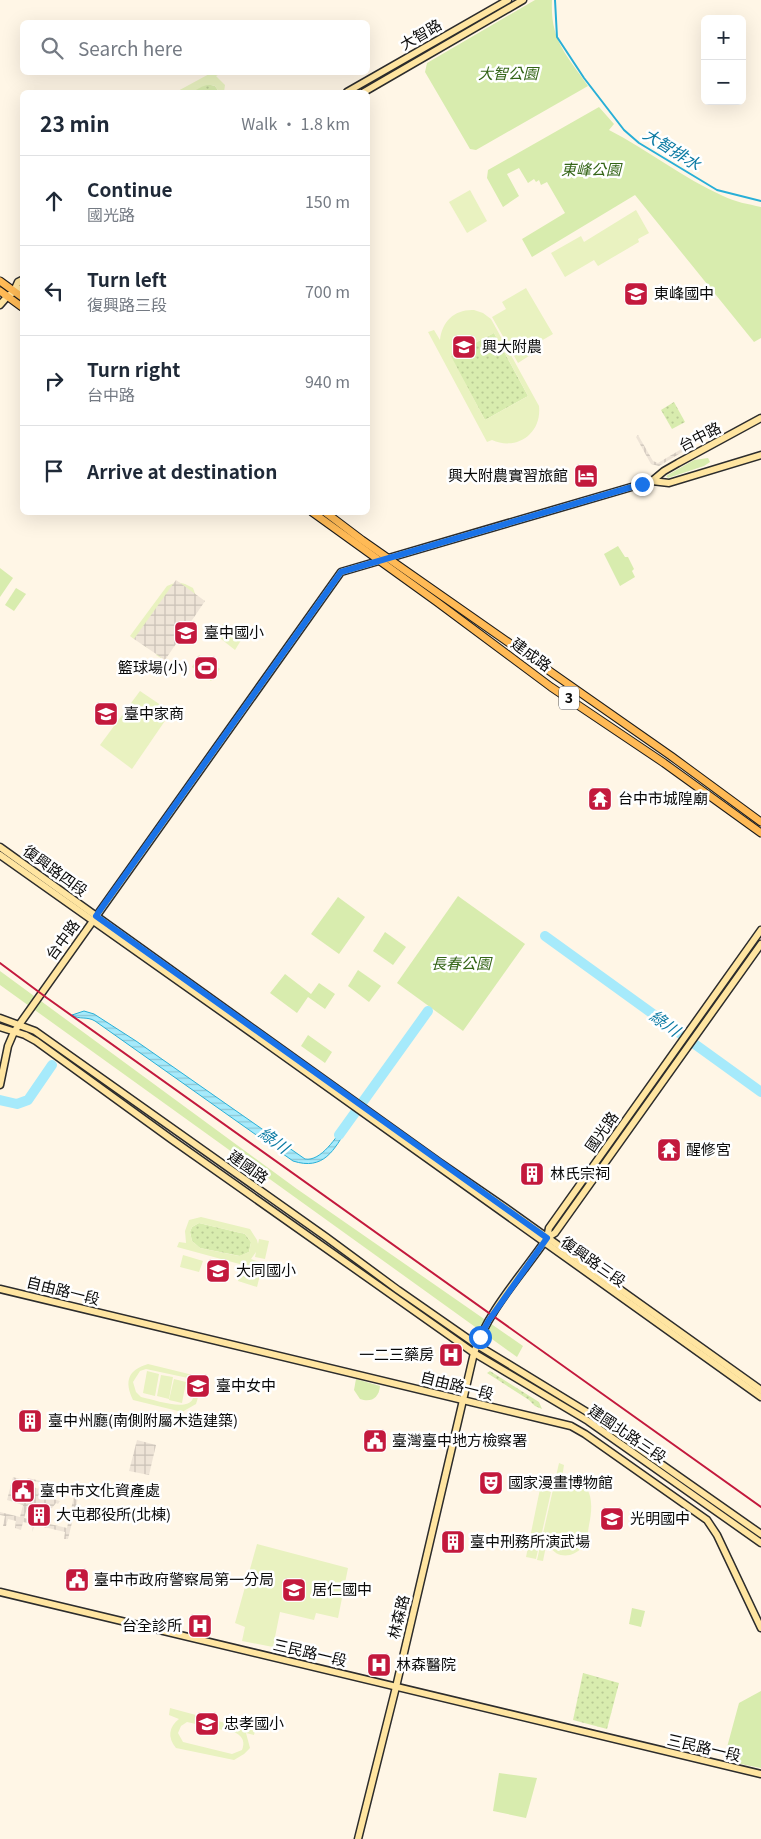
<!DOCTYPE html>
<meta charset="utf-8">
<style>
body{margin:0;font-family:Georgia,"Noto Sans TC",serif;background:#f6f6f7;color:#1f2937}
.controls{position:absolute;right:15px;top:15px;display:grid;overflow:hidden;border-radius:8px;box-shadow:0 5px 20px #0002}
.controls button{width:45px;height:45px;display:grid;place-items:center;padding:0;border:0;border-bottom:1px solid #e0e1e3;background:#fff;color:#1f2937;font:25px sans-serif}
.stop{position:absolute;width:15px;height:15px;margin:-11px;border:4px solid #1a73e8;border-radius:50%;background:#fff}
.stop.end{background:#1a73e8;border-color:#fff;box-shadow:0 1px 5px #0008}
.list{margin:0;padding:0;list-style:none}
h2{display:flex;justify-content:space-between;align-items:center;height:65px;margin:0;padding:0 20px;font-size:21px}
h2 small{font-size:16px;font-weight:400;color:#747a83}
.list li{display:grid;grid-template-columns:32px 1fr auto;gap:15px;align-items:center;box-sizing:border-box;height:90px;padding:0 20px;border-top:1px solid #e0e1e3}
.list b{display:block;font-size:19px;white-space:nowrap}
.list p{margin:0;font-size:16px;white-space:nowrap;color:#747a83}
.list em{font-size:16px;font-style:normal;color:#747a83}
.icon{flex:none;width:28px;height:28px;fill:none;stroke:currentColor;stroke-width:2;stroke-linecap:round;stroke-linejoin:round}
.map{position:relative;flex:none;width:761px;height:1839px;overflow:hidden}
.search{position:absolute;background:#fff;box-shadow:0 5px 20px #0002;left:20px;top:20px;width:350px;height:55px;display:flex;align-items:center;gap:12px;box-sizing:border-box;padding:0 18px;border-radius:8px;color:#747a83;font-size:19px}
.panel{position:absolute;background:#fff;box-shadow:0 5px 20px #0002;left:20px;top:90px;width:350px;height:425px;border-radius:8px}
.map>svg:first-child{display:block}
</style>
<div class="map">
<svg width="761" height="1839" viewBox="0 0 761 1839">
<defs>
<pattern id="grass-dots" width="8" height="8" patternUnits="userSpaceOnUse" patternTransform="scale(1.25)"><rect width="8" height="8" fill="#d8ecae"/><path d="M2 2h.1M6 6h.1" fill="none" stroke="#b8c994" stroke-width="1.8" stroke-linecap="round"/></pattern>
<pattern id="plaza-grid" width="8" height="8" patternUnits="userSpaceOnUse" patternTransform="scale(1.25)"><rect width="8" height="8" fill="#eee4d7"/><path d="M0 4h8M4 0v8" fill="none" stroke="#cbc2b7"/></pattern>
<pattern id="water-rules" width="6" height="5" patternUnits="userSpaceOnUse" patternTransform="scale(1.25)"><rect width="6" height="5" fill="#a6eafb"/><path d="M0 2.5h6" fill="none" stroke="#8ec7d6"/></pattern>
</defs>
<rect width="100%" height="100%" fill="#fff6e6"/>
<g fill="url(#grass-dots)">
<polygon points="207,84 215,86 219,92 190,92 202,85"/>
<polygon points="494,333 528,396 485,420 450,356"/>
<polygon points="674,402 685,422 672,429 661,410"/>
<polygon points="199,1223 245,1234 251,1242 249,1252 240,1256 200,1248 192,1241 190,1232 192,1227"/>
<polygon points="490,1371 539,1402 542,1409 535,1406 529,1400 487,1373"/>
<polygon points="583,1673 619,1683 607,1729 573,1720"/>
</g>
<g fill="#d8ecae">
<path d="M535,0H552C550,40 566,54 588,86L476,150L470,149L425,72L427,63Z"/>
<path d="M599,107L614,124L609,130C648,150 683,178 723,196C735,202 748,204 761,207V338L754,342L635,195L532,257L522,239L565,213L547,182L541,185L539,180L536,182L534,179L528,183L519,168L507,174L519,196L503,207L487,178L488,170Z"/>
<polygon points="708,458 710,462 704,466 668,478 666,476 694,460"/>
<polygon points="618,546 625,557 628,557 634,569 632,571 635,577 620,586 604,554"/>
<polygon points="0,568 13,578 0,597"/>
<polygon points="16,588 26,594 14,611 5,605"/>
<polygon points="458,896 525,944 463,1031 397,983"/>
<polygon points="338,897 365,917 339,954 311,934"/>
<polygon points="385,932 406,947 393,965 373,951"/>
<polygon points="358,970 381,986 369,1002 348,986"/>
<polygon points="0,971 297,1189 523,1346 517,1357 0,985"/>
<polygon points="285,974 311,994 319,983 335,994 325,1009 308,997 297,1013 270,993"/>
<polygon points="308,1035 332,1052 325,1063 301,1046"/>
<path d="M356,1379L380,1386C379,1398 371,1403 360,1399L354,1390Z"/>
<polygon points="632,1608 645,1611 641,1627 629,1624"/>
<path d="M761,1691V1768C748,1765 731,1765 726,1751L739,1703Z"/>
<polygon points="499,1773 537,1778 526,1818 493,1811"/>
</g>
<g fill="#e9f2c0" fill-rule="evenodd">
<path d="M211,73H222L216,76L225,85L224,92H219L215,86C203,82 200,90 190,92C186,93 180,92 176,92Z"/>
<polygon points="470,190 487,221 467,233 449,202"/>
<polygon points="636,210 649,233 638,239 639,242 598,266 594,260 565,277 551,253 581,236 584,242"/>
<polygon points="526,288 553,334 529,348 532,354 518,363 492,317 506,309 502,302"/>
<path d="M474,310L483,313L491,319L539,406C542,434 516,451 492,440L487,442L428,332L434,330L440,340C442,321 455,309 474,310ZM494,333L528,396L485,420L451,356Z"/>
<path d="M177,582L185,584L193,588L198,602L195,612L161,658L156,655L159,651C146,649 142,646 138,634L134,639L130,636L167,586Z"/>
<polygon points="223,624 243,637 235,650 216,635"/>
<polygon points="199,655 220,669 211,681 192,667"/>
<polygon points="140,691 171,712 132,769 100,745"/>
<path d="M201,1217L250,1229L257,1240L258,1244L259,1239L269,1241L265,1259L255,1257L256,1252L251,1259L263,1263L262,1270L177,1247L179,1242L186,1243L185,1231L189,1220ZM199,1223L245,1234L251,1242L249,1252L239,1256L200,1248L192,1241L190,1232L192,1227Z"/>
<polygon points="183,1255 203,1261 199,1272 180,1267"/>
<polygon points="241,1269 260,1275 257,1287 238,1281"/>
<path d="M148,1364L193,1375C199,1385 200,1393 196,1404L182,1412L133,1400C124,1381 128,1370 148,1364ZM146,1369L188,1378C210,1420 160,1401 141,1397L136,1392L133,1382L140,1371Z"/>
<polygon points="147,1371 159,1374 155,1396 143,1393"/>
<polygon points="161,1375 173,1377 169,1399 157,1396"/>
<polygon points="174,1379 186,1382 182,1403 169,1400"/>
<path d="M559,1463L564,1465L561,1484C593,1475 594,1502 589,1525C588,1532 587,1541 582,1547C574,1558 556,1559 550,1546H546L543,1561L537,1560Z"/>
<polygon points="540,1489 551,1492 536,1559 526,1557"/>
<polygon points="257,1544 348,1568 338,1618 316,1613 314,1620 280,1612 273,1647 242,1641 245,1627 235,1623"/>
<path d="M170,1708L255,1731L254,1735L246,1733L250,1748L244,1754L234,1760L176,1748C167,1737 169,1727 179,1719L169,1715ZM187,1722L236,1733C243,1737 245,1742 242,1750L232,1754L183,1742L178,1733L181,1726Z"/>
</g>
<g fill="url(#plaza-grid)" fill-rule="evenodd">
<polygon points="638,435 653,461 658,463 695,441 694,445 659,466 651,464 636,437"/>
<polygon points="176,580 205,601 165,660 134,639"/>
<polygon points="137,1440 156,1445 149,1475 129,1471"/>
<path d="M13,1477L20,1479L16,1493L21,1494L20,1498L27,1500L31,1483L34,1484L33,1487L46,1491L48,1485L27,1479L28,1478L80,1490L68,1539H64L65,1532L35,1525L32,1532L33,1524L23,1522L21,1530L15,1528L16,1521L8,1519L6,1526H3L5,1516L0,1515V1512L20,1517L23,1505L7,1500ZM50,1485L75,1491L67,1528L24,1518L28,1505L45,1510L52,1508L56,1503L58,1504L60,1501L47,1497Z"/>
</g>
<path fill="url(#water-rules)" stroke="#28afd7" d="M84,1011L94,1014L136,1041L305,1159C321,1162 337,1136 345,1125L348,1127C334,1150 324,1171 293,1161L95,1021C87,1016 79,1020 72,1015Z"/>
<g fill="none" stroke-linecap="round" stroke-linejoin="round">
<polyline stroke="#28afd7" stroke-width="2" points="555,0 557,37 584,78 624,130 639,143 717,190 761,201"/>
<g stroke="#a6eafb" stroke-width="10">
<polyline points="545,936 761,1092"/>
<polyline points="0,1100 17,1104 28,1100 52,1065"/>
<polyline points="339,1135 428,1011"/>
</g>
<defs>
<g id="secondary">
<polyline points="347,92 508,0"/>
<polyline points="364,92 523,0"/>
<polyline points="14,291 18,282 22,280"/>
<path d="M0,305C7,296 12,292 22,288"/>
<polyline points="652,481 669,483 761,455"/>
<polyline points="0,847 439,1162 506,1208 761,1390"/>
<polyline points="0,855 246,1029 761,1397"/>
<polyline points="0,1018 35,1031 326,1237 398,1290 477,1345 587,1412 761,1534"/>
<polyline points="0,1027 25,1035 36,1041 171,1139 474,1353 588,1421 761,1543"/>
<polyline points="0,1085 8,1046 14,1032 341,572 652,481 664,471 678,463 761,418"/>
<polyline points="547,1238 555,1233 761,944"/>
<polyline points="0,1289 546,1420 571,1426 585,1434 707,1520 717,1535 761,1628"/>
<polyline points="0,1592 761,1774"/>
<path d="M358,1839L396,1687L474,1353C488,1310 522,1275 547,1238L549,1228L761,930"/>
</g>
<g id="primary">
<polyline points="0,281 22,297"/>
<polyline points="0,291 22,307"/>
<polyline points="312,512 437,602 551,687 664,763 761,833"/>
<polyline points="325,512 362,540 671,756 761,822"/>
</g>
</defs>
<use href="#secondary" stroke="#2c2c2c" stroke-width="9"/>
<use href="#primary" stroke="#1b1b1b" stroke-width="9"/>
<use href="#secondary" stroke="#ffe5a1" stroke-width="6"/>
<use href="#primary" stroke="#ffba56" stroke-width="7"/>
<polyline stroke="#c3193d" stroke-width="2" points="0,963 47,998 761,1507"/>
</g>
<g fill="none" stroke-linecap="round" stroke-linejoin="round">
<polyline stroke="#1a73e8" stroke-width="6" points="480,1337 489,1320 547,1238 96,916 341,572 642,484"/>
</g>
<defs>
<symbol id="school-square" viewBox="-11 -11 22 22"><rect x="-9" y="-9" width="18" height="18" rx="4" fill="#c3193d" stroke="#fff"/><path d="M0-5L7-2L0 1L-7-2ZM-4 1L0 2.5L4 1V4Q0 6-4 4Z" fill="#fff"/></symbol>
<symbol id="hotel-square" viewBox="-11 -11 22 22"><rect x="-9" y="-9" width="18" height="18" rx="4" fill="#c3193d" stroke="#fff"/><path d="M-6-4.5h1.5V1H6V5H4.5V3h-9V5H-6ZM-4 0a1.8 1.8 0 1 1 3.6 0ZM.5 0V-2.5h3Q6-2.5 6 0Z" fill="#fff"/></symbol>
<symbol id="stadium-square" viewBox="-11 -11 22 22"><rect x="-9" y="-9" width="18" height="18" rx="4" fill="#c3193d" stroke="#fff"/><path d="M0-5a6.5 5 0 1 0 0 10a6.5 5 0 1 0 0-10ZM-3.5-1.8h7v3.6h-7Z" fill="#fff"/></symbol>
<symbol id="temple-square" viewBox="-11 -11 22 22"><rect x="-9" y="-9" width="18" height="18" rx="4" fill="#c3193d" stroke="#fff"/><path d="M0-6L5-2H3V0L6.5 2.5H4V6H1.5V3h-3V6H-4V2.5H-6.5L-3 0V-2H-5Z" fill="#fff"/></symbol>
<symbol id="building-square" viewBox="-11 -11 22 22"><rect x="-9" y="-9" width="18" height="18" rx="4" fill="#c3193d" stroke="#fff"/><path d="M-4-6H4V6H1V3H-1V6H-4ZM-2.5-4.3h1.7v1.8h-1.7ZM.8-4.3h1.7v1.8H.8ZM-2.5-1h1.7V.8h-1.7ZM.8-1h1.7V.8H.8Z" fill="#fff"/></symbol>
<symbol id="hospital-square" viewBox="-11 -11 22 22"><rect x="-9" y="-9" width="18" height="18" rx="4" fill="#c3193d" stroke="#fff"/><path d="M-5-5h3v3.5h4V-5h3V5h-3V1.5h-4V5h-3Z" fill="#fff"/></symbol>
<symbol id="civic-square" viewBox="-11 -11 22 22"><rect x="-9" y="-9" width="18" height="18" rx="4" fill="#c3193d" stroke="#fff"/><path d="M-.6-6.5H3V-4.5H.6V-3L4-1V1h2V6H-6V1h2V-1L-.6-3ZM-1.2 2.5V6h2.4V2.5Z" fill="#fff"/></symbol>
<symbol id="theatre-square" viewBox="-11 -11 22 22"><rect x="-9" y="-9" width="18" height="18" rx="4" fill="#c3193d" stroke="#fff"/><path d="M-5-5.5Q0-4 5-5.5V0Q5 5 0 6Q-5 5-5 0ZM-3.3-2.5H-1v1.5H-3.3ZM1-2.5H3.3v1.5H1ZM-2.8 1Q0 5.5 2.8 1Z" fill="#fff"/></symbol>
</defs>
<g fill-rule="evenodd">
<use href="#school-square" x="622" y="280" width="28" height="28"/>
<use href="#school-square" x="450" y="333" width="28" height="28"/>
<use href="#hotel-square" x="572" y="462" width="28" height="28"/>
<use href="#school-square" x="172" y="619" width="28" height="28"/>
<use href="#stadium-square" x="192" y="654" width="28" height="28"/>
<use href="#school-square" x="92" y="700" width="28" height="28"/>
<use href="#temple-square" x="586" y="785" width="28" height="28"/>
<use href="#temple-square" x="655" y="1136" width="28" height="28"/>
<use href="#building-square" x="518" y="1160" width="28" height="28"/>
<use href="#school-square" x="204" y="1257" width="28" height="28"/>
<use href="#hospital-square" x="437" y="1341" width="28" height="28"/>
<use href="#school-square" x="184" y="1372" width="28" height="28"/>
<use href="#building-square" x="16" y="1407" width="28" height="28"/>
<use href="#civic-square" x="361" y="1427" width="28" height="28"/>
<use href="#theatre-square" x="477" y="1469" width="28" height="28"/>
<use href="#civic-square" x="9" y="1477" width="28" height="28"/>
<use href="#building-square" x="25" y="1501" width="28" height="28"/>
<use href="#school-square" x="598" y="1505" width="28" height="28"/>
<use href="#building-square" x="439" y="1528" width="28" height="28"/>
<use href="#civic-square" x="63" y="1566" width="28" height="28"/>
<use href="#school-square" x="280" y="1576" width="28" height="28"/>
<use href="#hospital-square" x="186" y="1612" width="28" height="28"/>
<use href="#hospital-square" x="365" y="1651" width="28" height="28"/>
<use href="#school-square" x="193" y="1710" width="28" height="28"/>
</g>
<g text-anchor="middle" stroke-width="5" stroke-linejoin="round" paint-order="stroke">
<rect fill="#fff" stroke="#545454" stroke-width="1" x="559" y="686.5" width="20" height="23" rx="4"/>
<g font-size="14" font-weight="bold" fill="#0a0a0a">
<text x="569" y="703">3</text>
</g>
<g font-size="15" fill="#0a0a0a" stroke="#fff">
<text transform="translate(421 35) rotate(-30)" y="5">大智路</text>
<text transform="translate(700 437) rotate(-27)" y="5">台中路</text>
<text transform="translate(531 655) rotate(36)" y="5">建成路</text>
<text transform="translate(55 871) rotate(36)" y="5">復興路四段</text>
<text transform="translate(63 940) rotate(-54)" y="5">台中路</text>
<text transform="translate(602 1132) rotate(-55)" y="5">國光路</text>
<text transform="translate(248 1167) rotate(35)" y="5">建國路</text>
<text transform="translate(593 1262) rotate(35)" y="5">復興路三段</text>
<text transform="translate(63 1291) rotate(14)" y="5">自由路一段</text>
<text transform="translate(457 1386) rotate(14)" y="5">自由路一段</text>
<text transform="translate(627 1434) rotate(34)" y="5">建國北路三段</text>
<text transform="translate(399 1617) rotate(-76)" y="5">林森路</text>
<text transform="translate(310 1653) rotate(13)" y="5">三民路一段</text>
<text transform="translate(704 1748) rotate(13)" y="5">三民路一段</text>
</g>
<g font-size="15" font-style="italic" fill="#346517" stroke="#fff">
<text x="508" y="79">大智公園</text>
<text x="591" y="175">東峰公園</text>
<text x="461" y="969">長春公園</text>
</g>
<g font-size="15" fill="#0a0a0a" stroke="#fff" text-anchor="start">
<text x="654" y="299">東峰國中</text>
<text x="482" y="352">興大附農</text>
<text x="568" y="481" text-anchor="end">興大附農實習旅館</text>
<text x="204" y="638">臺中國小</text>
<text x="188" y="673" text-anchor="end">籃球場(小)</text>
<text x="124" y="719">臺中家商</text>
<text x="618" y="804">台中市城隍廟</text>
<text x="686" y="1155">醒修宮</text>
<text x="550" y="1179">林氏宗祠</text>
<text x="236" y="1276">大同國小</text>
<text x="434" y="1360" text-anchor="end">一二三藥房</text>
<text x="216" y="1391">臺中女中</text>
<text x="48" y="1426">臺中州廳(南側附屬木造建築)</text>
<text x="392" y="1446">臺灣臺中地方檢察署</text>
<text x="508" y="1488">國家漫畫博物館</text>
<text x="40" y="1496">臺中市文化資產處</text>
<text x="56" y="1520">大屯郡役所(北棟)</text>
<text x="630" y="1524">光明國中</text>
<text x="470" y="1547">臺中刑務所演武場</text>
<text x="94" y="1585">臺中市政府警察局第一分局</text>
<text x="312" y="1595">居仁國中</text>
<text x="182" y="1631" text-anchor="end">台全診所</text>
<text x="396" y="1670">林森醫院</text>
<text x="224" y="1729">忠孝國小</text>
</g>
<g font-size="16" font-style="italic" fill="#0b7aa3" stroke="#fff">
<text transform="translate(672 149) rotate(32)" y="6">大智排水</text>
<text transform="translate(665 1023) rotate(36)" y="6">綠川</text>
<text transform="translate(274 1140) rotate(35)" y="6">綠川</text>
</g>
</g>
</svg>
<div class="controls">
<button>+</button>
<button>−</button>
</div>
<div class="stop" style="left:480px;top:1337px"></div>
<div class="stop end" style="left:642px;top:484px"></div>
<div class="search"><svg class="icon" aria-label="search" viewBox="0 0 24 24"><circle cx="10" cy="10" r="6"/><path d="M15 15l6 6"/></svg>Search here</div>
<section class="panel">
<h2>23 min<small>Walk · 1.8 km</small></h2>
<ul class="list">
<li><svg class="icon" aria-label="ahead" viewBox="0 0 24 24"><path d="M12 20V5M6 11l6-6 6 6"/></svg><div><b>Continue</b><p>國光路</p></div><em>150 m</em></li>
<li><svg class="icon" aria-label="left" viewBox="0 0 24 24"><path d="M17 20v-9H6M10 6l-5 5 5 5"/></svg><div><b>Turn left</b><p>復興路三段</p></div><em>700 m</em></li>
<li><svg class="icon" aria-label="right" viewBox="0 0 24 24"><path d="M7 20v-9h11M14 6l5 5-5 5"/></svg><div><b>Turn right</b><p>台中路</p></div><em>940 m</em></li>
<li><svg class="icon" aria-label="arrive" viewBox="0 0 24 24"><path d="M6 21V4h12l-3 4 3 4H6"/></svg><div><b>Arrive at destination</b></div></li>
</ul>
</section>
</div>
